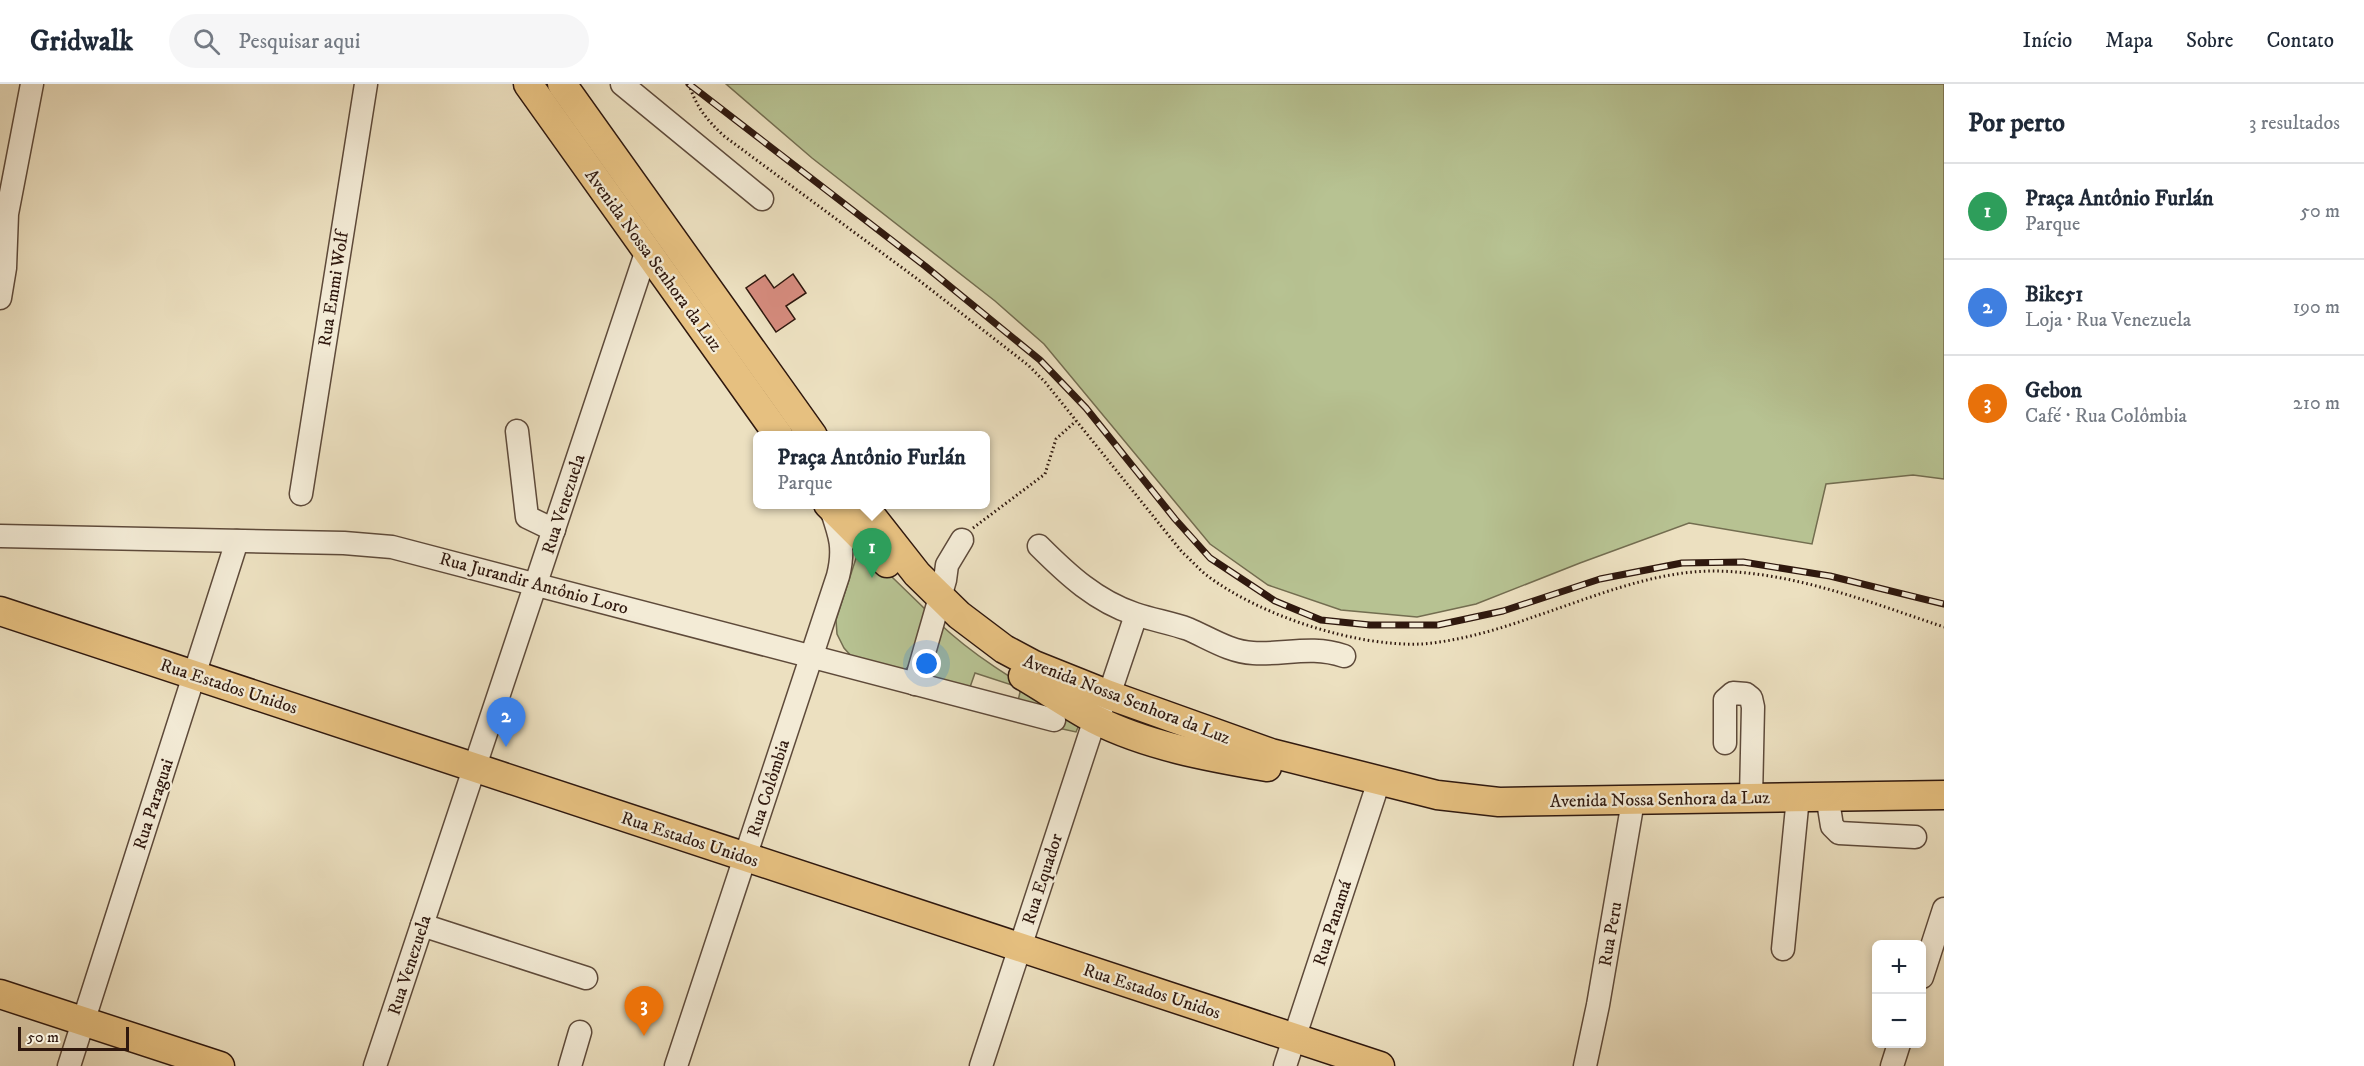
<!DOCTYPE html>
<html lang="pt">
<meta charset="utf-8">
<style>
body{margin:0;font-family:"IM FELL DW Pica",serif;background:#f6f6f7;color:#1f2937}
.controls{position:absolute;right:18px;bottom:18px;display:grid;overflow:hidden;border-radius:9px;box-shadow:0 3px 9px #0003}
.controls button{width:54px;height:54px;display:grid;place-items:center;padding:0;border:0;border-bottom:2px solid #e0e1e3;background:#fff;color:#1f2937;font:30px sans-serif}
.scale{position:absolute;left:18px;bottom:15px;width:111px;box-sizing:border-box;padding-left:6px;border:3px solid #2f180e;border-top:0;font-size:16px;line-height:21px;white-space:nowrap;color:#2f180e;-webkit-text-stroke:4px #f3ebd6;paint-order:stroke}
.you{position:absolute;left:927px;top:580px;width:21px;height:21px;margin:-15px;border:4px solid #fff;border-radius:50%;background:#1a73e8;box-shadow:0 0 0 9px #1a73e833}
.badge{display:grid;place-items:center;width:39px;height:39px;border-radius:50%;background:#1a73e8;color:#fff;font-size:20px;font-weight:700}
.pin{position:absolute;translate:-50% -50px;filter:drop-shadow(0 2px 3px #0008)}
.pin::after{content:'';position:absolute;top:32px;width:21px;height:18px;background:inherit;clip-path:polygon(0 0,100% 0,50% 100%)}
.popup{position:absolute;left:753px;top:347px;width:237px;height:78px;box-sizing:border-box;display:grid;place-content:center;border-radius:9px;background:#fff;filter:drop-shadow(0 2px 4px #0005);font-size:20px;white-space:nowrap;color:#747a83}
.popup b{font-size:22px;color:#1f2937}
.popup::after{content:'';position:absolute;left:50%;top:100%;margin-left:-12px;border:12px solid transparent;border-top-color:#fff}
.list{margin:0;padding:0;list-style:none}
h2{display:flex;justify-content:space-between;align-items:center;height:78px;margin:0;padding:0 24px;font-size:26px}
h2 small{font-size:20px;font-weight:400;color:#747a83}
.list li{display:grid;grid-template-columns:39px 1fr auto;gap:18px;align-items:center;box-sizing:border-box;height:96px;padding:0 24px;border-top:2px solid #e0e1e3}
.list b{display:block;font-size:22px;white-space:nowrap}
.list p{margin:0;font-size:20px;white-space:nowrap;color:#747a83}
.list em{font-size:20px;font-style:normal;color:#747a83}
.icon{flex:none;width:33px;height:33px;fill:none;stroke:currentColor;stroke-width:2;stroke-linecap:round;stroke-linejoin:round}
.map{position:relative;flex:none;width:1944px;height:982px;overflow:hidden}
header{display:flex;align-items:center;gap:36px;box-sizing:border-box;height:84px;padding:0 30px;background:#fff;border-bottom:2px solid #e0e1e3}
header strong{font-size:28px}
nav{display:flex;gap:33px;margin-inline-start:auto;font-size:21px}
.search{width:420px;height:54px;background:#f6f6f7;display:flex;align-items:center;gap:15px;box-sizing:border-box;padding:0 21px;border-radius:33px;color:#747a83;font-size:22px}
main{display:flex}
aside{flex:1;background:#fff}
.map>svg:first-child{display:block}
</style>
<header>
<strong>Gridwalk</strong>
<div class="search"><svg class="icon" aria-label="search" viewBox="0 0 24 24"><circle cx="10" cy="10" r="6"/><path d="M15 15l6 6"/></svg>Pesquisar aqui</div>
<nav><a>Início</a><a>Mapa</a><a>Sobre</a><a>Contato</a></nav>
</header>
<main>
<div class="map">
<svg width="1944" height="982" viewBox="0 0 1944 982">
<rect width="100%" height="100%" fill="#ece0c0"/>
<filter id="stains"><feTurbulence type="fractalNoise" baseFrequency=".00333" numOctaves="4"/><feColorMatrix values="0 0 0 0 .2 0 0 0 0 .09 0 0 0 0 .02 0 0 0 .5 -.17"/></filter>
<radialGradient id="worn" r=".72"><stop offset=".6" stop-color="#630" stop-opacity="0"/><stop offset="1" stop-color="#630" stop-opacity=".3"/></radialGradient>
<g fill="#b7c292" stroke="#736d50" stroke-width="1.5">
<polygon points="726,0 1944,0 1944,395 1913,391 1826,400 1812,460 1689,439 1580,479 1476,520 1417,533 1341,526 1268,501 1210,460 1044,260 995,217 812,74"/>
<polygon points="860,462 927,527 911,579 906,585 898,589 853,574 844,564 837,550 836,536"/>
<path d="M939,539C981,579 1032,606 1081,636L1076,648L1058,644L1017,621L1021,604L975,589L969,606L932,593L929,587Z"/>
</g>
<polygon fill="#d58b7d" stroke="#2f180e" stroke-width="1.5" points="793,190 806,209 786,222 795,235 776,248 746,204 765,191 774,204"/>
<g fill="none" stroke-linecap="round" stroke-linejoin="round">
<defs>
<g id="minor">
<polyline points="622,0 762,115"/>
<polyline points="0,214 5,184 7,130 32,0"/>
<polyline points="517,347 527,433 554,446"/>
<polyline points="301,410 366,0"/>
<polyline points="0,452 344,459 392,463 1054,636"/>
<path d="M1039,462C1068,491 1096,517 1135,530C1153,536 1171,539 1188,545C1209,554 1230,568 1253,569C1285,571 1311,561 1344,572"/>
<polyline points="915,600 945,496 947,481 962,456"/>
<polyline points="1725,659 1725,616 1733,609 1746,610 1751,614 1753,623 1751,714"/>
<polyline points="1827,711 1832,742 1839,749 1915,753"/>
<polyline points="422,841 586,894"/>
<polyline points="1783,865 1798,713"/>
<polyline points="1922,893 1944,825"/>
<polyline points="69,982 237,457"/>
<polyline points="375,982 647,166"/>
<polyline points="570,982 580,948"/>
<path d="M676,982L838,492C845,464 840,451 831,425"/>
<polyline points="981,982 1095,635 1109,611 1136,531"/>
<polyline points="1285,982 1379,697"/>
<polyline points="1585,982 1598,921 1633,717"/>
<polyline points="1892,982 1899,960"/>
</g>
<g id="major">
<polyline points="528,0 779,352"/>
<polyline points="562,0 813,352"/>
<polyline points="828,420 887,479"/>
<polyline points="862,420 917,490 959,531 1004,565 1034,581 1109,611 1271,669 1437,711 1499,718 1944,711"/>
<polyline points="0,527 1380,982"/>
<path d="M1023,592C1047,606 1070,622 1094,635C1147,662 1209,673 1267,683"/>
<polyline points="0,910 220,982"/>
</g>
</defs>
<use href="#minor" stroke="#5e4a3a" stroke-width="25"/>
<use href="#major" stroke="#2f180e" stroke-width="31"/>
<g stroke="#2f180e" stroke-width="3" stroke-dasharray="1.5 3" stroke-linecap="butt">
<path d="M689,0C696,23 707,36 724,52L916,194L1028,281L1045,298L1182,468C1190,475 1197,483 1205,490C1258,531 1355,563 1422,560C1460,557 1500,545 1536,532C1593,513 1651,488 1711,487C1792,487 1869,518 1944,543"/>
<polyline points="973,444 1045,390 1056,355 1076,337"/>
</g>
<use href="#minor" stroke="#f3ebd6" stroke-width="22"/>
<use href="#major" stroke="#e6c080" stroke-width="28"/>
<defs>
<polyline id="rail" points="689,0 925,182 1040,276 1086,324 1175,435 1210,474 1275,517 1321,536 1370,541 1438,541 1503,527 1600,495 1682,479 1743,478 1830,492 1944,520"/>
</defs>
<use href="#rail" stroke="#2f180e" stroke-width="7"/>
<use href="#rail" stroke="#f3ebd6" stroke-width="4.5" stroke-dasharray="14" stroke-linecap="butt"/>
</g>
<g text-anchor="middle" stroke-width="4.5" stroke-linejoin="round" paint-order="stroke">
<g font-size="18" fill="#2f180e" stroke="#f3ebd6">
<text transform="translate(654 176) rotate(54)" y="6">Avenida Nossa Senhora da Luz</text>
<text transform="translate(333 205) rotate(-81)" y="6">Rua Emmi Wolf</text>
<text transform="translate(563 420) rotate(-72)" y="6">Rua Venezuela</text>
<text transform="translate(534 499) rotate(15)" y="6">Rua Jurandir Antônio Loro</text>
<text transform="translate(229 602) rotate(18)" y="6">Rua Estados Unidos</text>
<text transform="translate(1127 615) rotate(21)" y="6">Avenida Nossa Senhora da Luz</text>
<text transform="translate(768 704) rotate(-72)" y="6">Rua Colômbia</text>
<text transform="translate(1660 715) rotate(-1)" y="6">Avenida Nossa Senhora da Luz</text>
<text transform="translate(153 720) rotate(-72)" y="6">Rua Paraguai</text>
<text transform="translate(690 755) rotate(18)" y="6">Rua Estados Unidos</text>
<text transform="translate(1042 795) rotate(-72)" y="6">Rua Equador</text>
<text transform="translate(1332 839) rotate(-72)" y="6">Rua Panamá</text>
<text transform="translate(1610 850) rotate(-80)" y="6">Rua Peru</text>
<text transform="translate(409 881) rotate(-72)" y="6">Rua Venezuela</text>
<text transform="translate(1152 907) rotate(18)" y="6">Rua Estados Unidos</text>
</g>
</g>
<rect width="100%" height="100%" filter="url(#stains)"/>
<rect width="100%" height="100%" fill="url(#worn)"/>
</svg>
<div class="controls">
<button>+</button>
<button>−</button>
</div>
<div class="scale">50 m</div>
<div class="you"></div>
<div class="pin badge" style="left:872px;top:494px;background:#2e9e5b">1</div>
<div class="popup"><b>Praça Antônio Furlán</b>Parque</div>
<div class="pin badge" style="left:506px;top:663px;background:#3f7fe0">2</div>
<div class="pin badge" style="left:644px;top:952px;background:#e8710a">3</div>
</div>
<aside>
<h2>Por perto<small>3 resultados</small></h2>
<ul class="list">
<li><span class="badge" style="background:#2e9e5b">1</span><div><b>Praça Antônio Furlán</b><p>Parque</p></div><em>50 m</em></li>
<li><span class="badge" style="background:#3f7fe0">2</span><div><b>Bike51</b><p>Loja · Rua Venezuela</p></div><em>190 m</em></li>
<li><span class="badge" style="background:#e8710a">3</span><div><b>Gebon</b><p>Café · Rua Colômbia</p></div><em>210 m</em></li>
</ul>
</aside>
</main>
